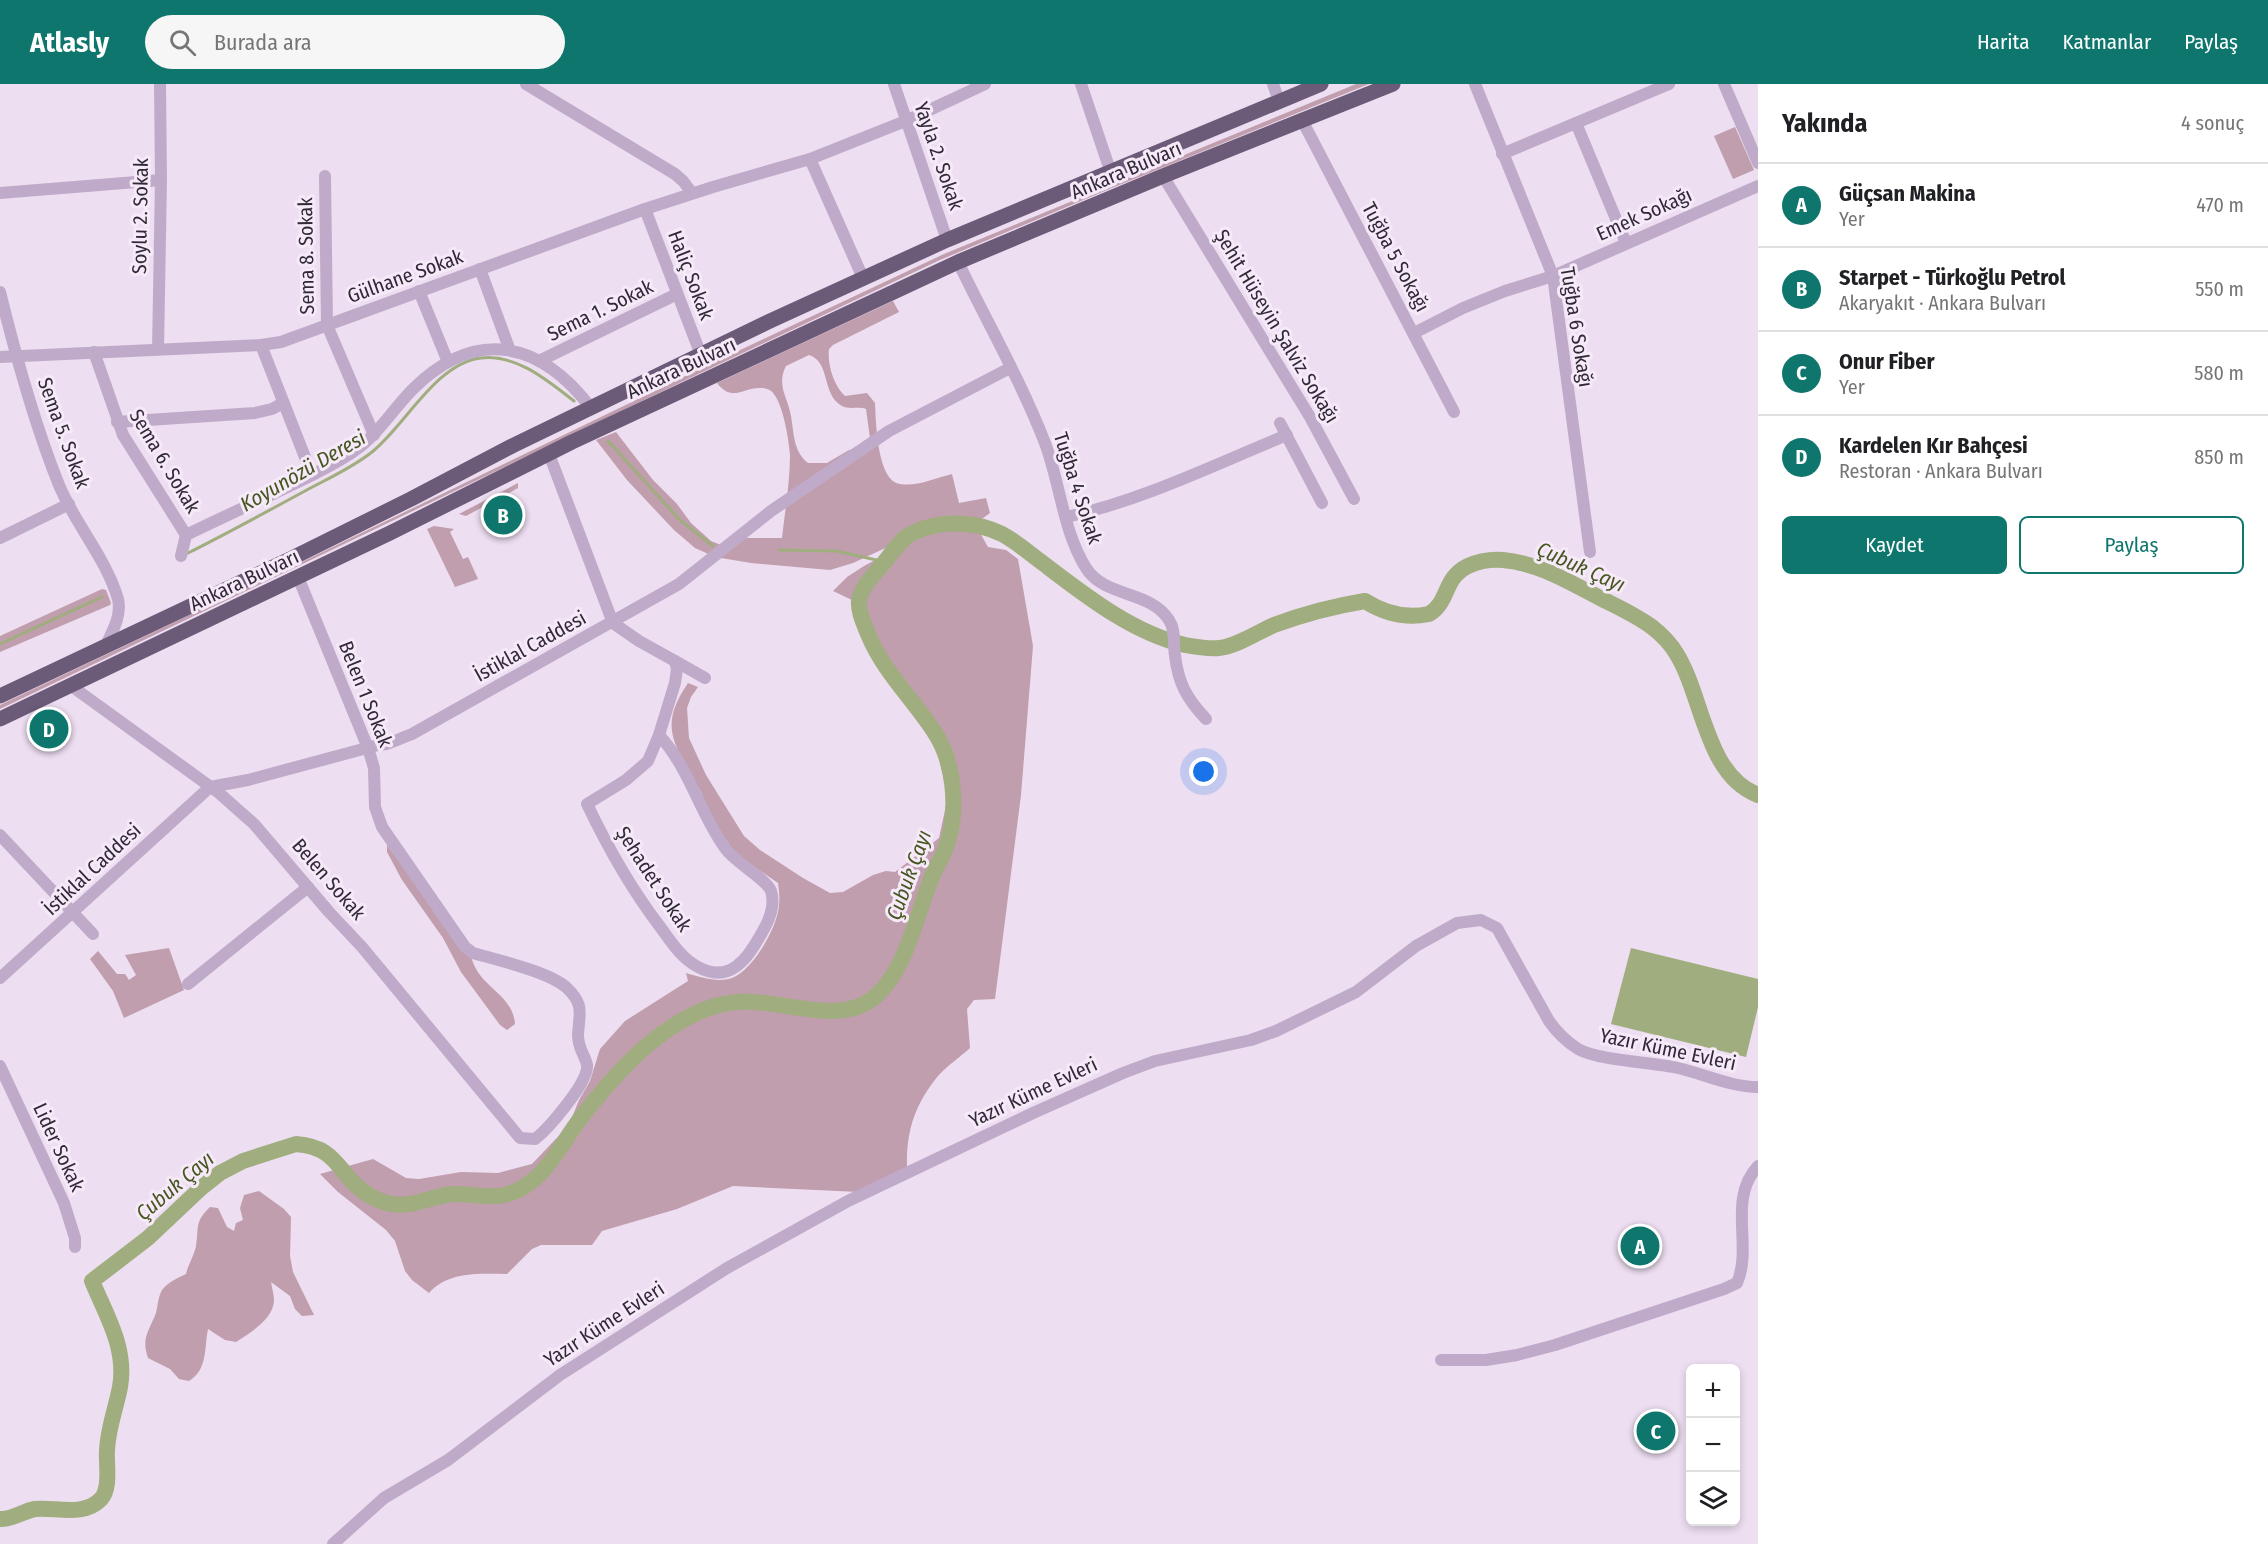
<!DOCTYPE html>
<html lang="tr">
<meta charset="utf-8">
<style>
body{margin:0;font-family:"Fira Sans Condensed",sans-serif;background:#f6f6f6;color:#202124}
.controls{position:absolute;right:18px;bottom:18px;display:grid;overflow:hidden;border-radius:9px;box-shadow:0 3px 9px #0003}
.controls button{width:54px;height:54px;display:grid;place-items:center;padding:0;border:0;border-bottom:2px solid #e0e0e0;background:#fff;color:#202124;font:30px sans-serif}
.you{position:absolute;left:1204px;top:688px;width:21px;height:21px;margin:-15px;border:4px solid #fff;border-radius:50%;background:#1a73e8;box-shadow:0 0 0 9px #1a73e833}
.badge{display:grid;place-items:center;width:39px;height:39px;border-radius:50%;background:#0f766e;color:#fff;font-size:20px;font-weight:700}
.pin{position:absolute;translate:-50% -50%;border:3px solid #fff;box-shadow:0 2px 6px #0006}
.list{margin:0;padding:0;list-style:none}
h2{display:flex;justify-content:space-between;align-items:center;height:78px;margin:0;padding:0 24px;font-size:26px}
h2 small{font-size:20px;font-weight:400;color:#757577}
.list li{display:grid;grid-template-columns:39px 1fr auto;gap:18px;align-items:center;box-sizing:border-box;height:84px;padding:0 24px;border-top:2px solid #e0e0e0}
.list b{display:block;font-size:22px;white-space:nowrap}
.list p{margin:0;font-size:20px;white-space:nowrap;color:#757577}
.list em{font-size:20px;font-style:normal;color:#757577}
.actions{display:flex;gap:12px;padding:18px 24px}
.actions a{flex:1;padding:14px 0;border:2px solid #0f766e;border-radius:9px;text-align:center;font-size:21px;color:#0f766e}
.actions .main{background:#0f766e;color:#fff}
.icon{flex:none;width:33px;height:33px;fill:none;stroke:currentColor;stroke-width:2;stroke-linecap:round;stroke-linejoin:round}
.map{position:relative;flex:none;width:1758px;height:1460px;overflow:hidden}
header{display:flex;align-items:center;gap:36px;box-sizing:border-box;height:84px;padding:0 30px;background:#0f766e;color:#fff}
header strong{font-size:28px}
nav{display:flex;gap:33px;margin-inline-start:auto;font-size:21px}
.search{width:420px;height:54px;background:#f6f6f6;display:flex;align-items:center;gap:15px;box-sizing:border-box;padding:0 21px;border-radius:33px;color:#757577;font-size:22px}
main{display:flex}
aside{flex:1;background:#fff}
.map>svg:first-child{display:block}
</style>
<header>
<strong>Atlasly</strong>
<div class="search"><svg class="icon" aria-label="search" viewBox="0 0 24 24"><circle cx="10" cy="10" r="6"/><path d="M15 15l6 6"/></svg>Burada ara</div>
<nav><a>Harita</a><a>Katmanlar</a><a>Paylaş</a></nav>
</header>
<main>
<div class="map">
<svg width="1758" height="1460" viewBox="0 0 1758 1460">
<rect width="100%" height="100%" fill="#eddef1"/>
<g fill="#c09ead" fill-rule="evenodd">
<polygon points="1356,0 1369,0 1112,104 940,176 688,295 0,625 0,621 312,473 702,284 944,170"/>
<polygon points="1735,43 1754,86 1733,95 1714,52"/>
<path d="M893,217L899,228L833,261L829,265C827,280 834,302 845,312L867,309L875,319C876,338 877,397 900,400C916,403 936,394 952,390L959,419L986,414L990,429L975,440L988,463L1006,466L1018,475L1033,562L1021,711L995,915L974,916L967,925L970,964C960,973 947,982 938,992C915,1020 906,1047 907,1083L859,1108L733,1102L677,1125L602,1147L592,1161H541L532,1165L507,1190C479,1190 449,1187 429,1209L412,1196L405,1187L395,1157L386,1146L338,1108L320,1090L373,1075L406,1094L419,1095L461,1088L498,1089L532,1080L569,1041L579,1016L590,997L600,965L625,937L688,897L686,889C700,893 718,899 732,894C753,886 777,844 779,822C780,815 779,806 778,799L737,771L720,748L703,714C702,706 696,701 692,694C671,655 661,639 688,599L698,603L691,613L687,624L689,654L706,691L744,752L760,766L803,794L830,809L843,808L873,791L886,787L895,788L939,754L948,712L934,655L867,561L858,540L852,516L833,507L847,493L864,482L913,456L892,461L853,479L830,486L751,479L715,473L695,464L674,446L627,396L596,356L616,348L653,396L677,420L691,439L711,457L721,461L746,454H782C785,427 790,398 790,371C789,357 782,308 767,305C746,299 734,321 717,299ZM809,271C831,278 821,310 842,322C850,326 858,322 866,325L870,354L857,365L849,366L827,379H808C793,367 794,349 791,332C788,314 776,301 786,282Z"/>
<polygon points="518,399 518,404 466,432 459,430"/>
<polygon points="434,442 454,445 450,448 463,475 468,473 478,495 455,503 427,445"/>
<polygon points="102,505 106,506 111,519 110,521 0,568 0,552"/>
<path d="M387,761L471,873C473,879 476,886 480,891C493,908 513,916 515,940L507,946L500,941L461,888L443,854L402,796L387,768Z"/>
<polygon points="169,864 184,906 124,934 113,907 90,875 98,867 117,890 125,890 129,896 136,891 125,871"/>
<path d="M259,1107L284,1125L291,1133L290,1172L293,1188L314,1231L302,1232L295,1225L290,1212L271,1198C272,1204 274,1211 274,1217C273,1235 250,1249 236,1258L225,1256L208,1245C204,1265 208,1285 189,1297L179,1295L170,1285L148,1274C141,1254 149,1247 156,1229C158,1221 158,1213 162,1206C168,1198 178,1194 186,1190C188,1181 194,1172 196,1162C199,1144 194,1138 210,1123L218,1124L227,1143L234,1147L236,1139L243,1136L240,1124L244,1111Z"/>
</g>
<polygon fill="#a0ad7e" points="1631,864 1758,895 1758,923 1746,973 1611,940"/>
<g fill="none" stroke-linecap="round" stroke-linejoin="round">
<g stroke="#a0ad7e" stroke-width="3">
<polyline points="608,357 681,437 713,462"/>
<polyline points="779,466 837,467 885,478"/>
<path d="M188,469C228,449 266,428 305,407C327,395 352,384 372,368C405,342 436,279 481,274C517,270 548,297 574,317"/>
<polyline points="0,560 102,513"/>
</g>
<path stroke="#a0ad7e" stroke-width="16" d="M0,1435C12,1436 23,1427 35,1425C56,1423 84,1433 101,1415C111,1404 106,1380 107,1366C108,1344 116,1324 120,1303C127,1264 106,1231 92,1197L148,1154L201,1104L220,1089L243,1077L296,1060C340,1063 338,1093 370,1112C404,1131 420,1114 453,1110C470,1109 486,1115 504,1111C543,1102 558,1064 580,1035C614,991 656,943 709,924C723,919 737,917 752,918C790,919 844,941 876,912C908,884 917,826 934,788C939,778 945,769 948,757C958,724 954,678 935,649C913,615 883,587 868,550C864,540 858,528 859,517C861,503 873,492 882,481C891,471 899,456 911,450C938,435 975,437 1002,450C1017,458 1030,470 1044,480C1086,512 1133,549 1185,561C1196,563 1208,565 1219,564C1235,563 1258,548 1274,541C1304,530 1334,522 1365,517C1384,529 1406,535 1429,530C1449,519 1443,494 1468,482C1479,477 1491,475 1503,476C1540,479 1572,500 1604,516C1620,524 1637,532 1652,543C1661,550 1670,559 1676,569C1703,611 1705,691 1758,711"/>
<g stroke="#bfaac9" stroke-width="12">
<polyline points="526,0 675,90 683,97 692,109"/>
<polyline points="894,0 947,156"/>
<polyline points="1081,0 1110,86"/>
<polyline points="1273,0 1279,17"/>
<polyline points="1475,0 1553,192 1590,468"/>
<polyline points="1724,0 1758,79"/>
<polyline points="1302,36 1454,328"/>
<polyline points="1576,39 1626,159"/>
<polyline points="1502,70 1669,0"/>
<polyline points="810,75 863,194"/>
<polyline points="325,92 327,241 374,351"/>
<polyline points="1163,92 1310,333 1354,415"/>
<polyline points="0,109 161,96"/>
<polyline points="645,125 701,271"/>
<path d="M958,178C987,238 1021,297 1045,359C1060,399 1063,447 1086,484C1105,514 1150,506 1169,536C1176,546 1173,560 1175,571C1178,599 1187,615 1206,635"/>
<polyline points="480,185 509,264"/>
<polyline points="419,207 448,278"/>
<path d="M0,208C16,273 34,339 59,401C75,440 106,474 118,515C122,532 112,548 105,563"/>
<polyline points="1414,249 1463,224 1505,207 1553,192 1758,102"/>
<polyline points="261,261 312,391"/>
<polyline points="158,265 161,96 160,0"/>
<polyline points="94,268 123,351 186,451 181,472"/>
<polyline points="0,273 261,261 281,258 645,125 713,103 810,75 908,36 985,0"/>
<polyline points="539,277 677,210"/>
<polyline points="117,338 255,329 272,325 283,319"/>
<polyline points="1280,339 1322,419"/>
<path d="M549,370L613,539L639,557L675,577L677,585L675,599L659,651L648,677L626,696L587,720C608,764 631,805 661,844C671,858 682,875 698,883C724,897 741,883 754,862C764,846 777,826 771,807C767,795 735,779 725,764C699,728 690,685 659,651"/>
<path d="M1066,433C1141,417 1216,380 1287,351"/>
<path d="M186,451C217,436 247,422 277,408C303,395 330,384 354,367C378,351 393,325 413,305C476,243 540,257 591,324"/>
<polyline points="0,454 69,420"/>
<polyline points="675,577 705,594"/>
<path d="M70,601L219,709L254,740L329,828L362,863L520,1054L535,1055C548,1045 589,998 587,981C585,971 578,965 578,951C579,930 585,921 567,904C550,888 497,876 473,869L465,863L382,743L375,723L374,684L368,664L298,493"/>
<polyline points="0,751 93,850"/>
<polyline points="0,894 210,703 248,696 378,661 387,660 412,650 679,500 771,427 889,347 1010,284"/>
<polyline points="188,900 308,803"/>
<polyline points="0,982 64,1119 75,1154 75,1163"/>
<path d="M1441,1276H1486L1517,1271L1555,1261L1724,1205L1737,1199C1753,1162 1727,1115 1758,1082"/>
<path d="M333,1460L384,1414L448,1376L560,1291L727,1184L848,1117L1033,1029L1123,989L1155,977L1251,956L1276,947L1356,908L1416,862L1457,839L1481,836L1497,844L1549,937C1556,947 1567,958 1578,965C1600,977 1652,978 1678,984C1704,990 1731,1003 1758,1003"/>
</g>
<g stroke="#6b5b78" stroke-width="15">
<polyline points="0,612 288,476 411,415 512,362 770,237 947,156 1321,0"/>
<polyline points="0,635 390,449 572,358 958,178 1163,92 1393,0"/>
</g>
</g>
<g text-anchor="middle" stroke-width="6" stroke-linejoin="round" paint-order="stroke">
<g font-size="20" fill="#312937" stroke="#f6eaf9">
<text transform="translate(939 72) rotate(71)" y="7">Yayla 2. Sokak</text>
<text transform="translate(1126 86) rotate(-23)" y="7">Ankara Bulvarı</text>
<text transform="translate(1644 130) rotate(-24)" y="7">Emek Sokağı</text>
<text transform="translate(140 132) rotate(-89)" y="7">Soylu 2. Sokak</text>
<text transform="translate(306 172) rotate(-91)" y="7">Sema 8. Sokak</text>
<text transform="translate(1396 173) rotate(62)" y="7">Tuğba 5 Sokağı</text>
<text transform="translate(691 191) rotate(69)" y="7">Haliç Sokak</text>
<text transform="translate(405 192) rotate(-20)" y="7">Gülhane Sokak</text>
<text transform="translate(600 226) rotate(-26)" y="7">Sema 1. Sokak</text>
<text transform="translate(1277 242) rotate(59)" y="7">Şehit Hüseyin Şalviz Sokağı</text>
<text transform="translate(1577 243) rotate(81)" y="7">Tuğba 6 Sokağı</text>
<text transform="translate(681 284) rotate(-25)" y="7">Ankara Bulvarı</text>
<text transform="translate(64 349) rotate(70)" y="7">Sema 5. Sokak</text>
<text transform="translate(165 377) rotate(59)" y="7">Sema 6. Sokak</text>
<text transform="translate(1078 404) rotate(72)" y="7">Tuğba 4 Sokak</text>
<text transform="translate(244 496) rotate(-25)" y="7">Ankara Bulvarı</text>
<text transform="translate(530 562) rotate(-29)" y="7">İstiklal Caddesi</text>
<text transform="translate(366 610) rotate(68)" y="7">Belen 1 Sokak</text>
<text transform="translate(92 785) rotate(-43)" y="7">İstiklal Caddesi</text>
<text transform="translate(329 795) rotate(49)" y="7">Belen Sokak</text>
<text transform="translate(654 795) rotate(57)" y="7">Şehadet Sokak</text>
<text transform="translate(1668 965) rotate(12)" y="7">Yazır Küme Evleri</text>
<text transform="translate(1033 1008) rotate(-25)" y="7">Yazır Küme Evleri</text>
<text transform="translate(59 1063) rotate(65)" y="7">Lider Sokak</text>
<text transform="translate(604 1240) rotate(-33)" y="7">Yazır Küme Evleri</text>
</g>
<g font-size="21" font-style="italic" fill="#475620" stroke="#f6eaf9">
<text transform="translate(303 387) rotate(-30)" y="7">Koyunözü Deresi</text>
<text transform="translate(1581 483) rotate(24)" y="7">Çubuk Çayı</text>
<text transform="translate(909 791) rotate(-70)" y="7">Çubuk Çayı</text>
<text transform="translate(175 1102) rotate(-40)" y="7">Çubuk Çayı</text>
</g>
</g>
</svg>
<div class="controls">
<button>+</button>
<button>−</button>
<button><svg class="icon" aria-label="layers" viewBox="0 0 24 24"><path d="M12 4l9 5-9 5-9-5zM3 14l9 5 9-5"/></svg></button>
</div>
<div class="you"></div>
<div class="pin badge" style="left:1640px;top:1162px">A</div>
<div class="pin badge" style="left:503px;top:431px">B</div>
<div class="pin badge" style="left:1656px;top:1347px">C</div>
<div class="pin badge" style="left:49px;top:645px">D</div>
</div>
<aside>
<h2>Yakında<small>4 sonuç</small></h2>
<ul class="list">
<li><span class="badge">A</span><div><b>Güçsan Makina</b><p>Yer</p></div><em>470 m</em></li>
<li><span class="badge">B</span><div><b>Starpet - Türkoğlu Petrol</b><p>Akaryakıt · Ankara Bulvarı</p></div><em>550 m</em></li>
<li><span class="badge">C</span><div><b>Onur Fiber</b><p>Yer</p></div><em>580 m</em></li>
<li><span class="badge">D</span><div><b>Kardelen Kır Bahçesi</b><p>Restoran · Ankara Bulvarı</p></div><em>850 m</em></li>
</ul>
<div class="actions"><a class="main">Kaydet</a><a>Paylaş</a></div>
</aside>
</main>
